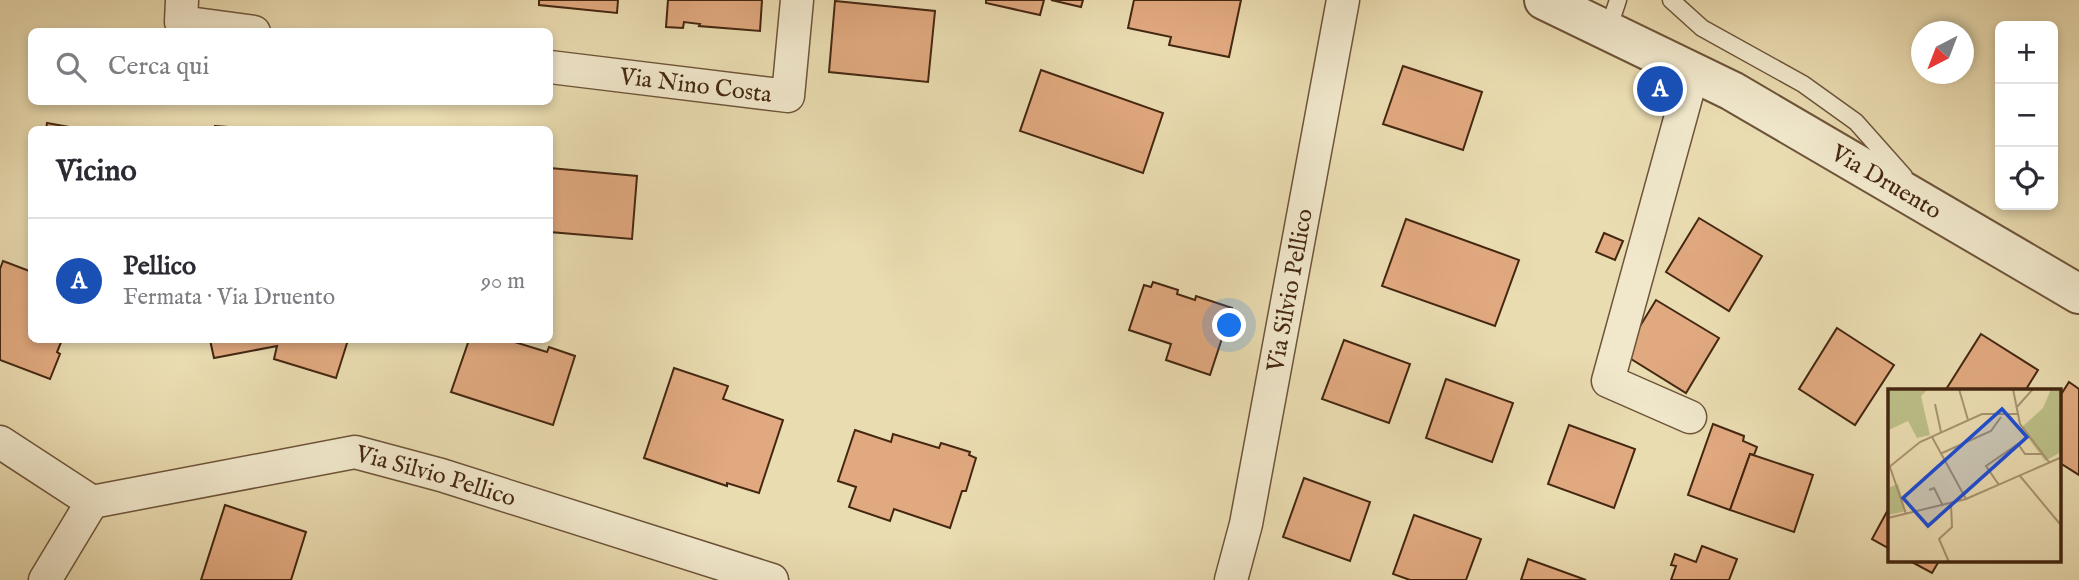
<!DOCTYPE html>
<html lang="it">
<meta charset="utf-8">
<style>
body{margin:0;font-family:"IM FELL English",serif;background:#f2f2f3;color:#2b2b33}
.controls{position:absolute;right:21px;top:21px;display:grid;overflow:hidden;border-radius:10px;box-shadow:0 4px 10px #0003}
.controls button{width:63px;height:63px;display:grid;place-items:center;padding:0;border:0;border-bottom:2px solid #e1e1e2;background:#fff;color:#2b2b33;font:35px sans-serif}
.compass{position:absolute;left:1911px;top:21px;width:63px;height:63px;border-radius:50%;background:#fff;box-shadow:0 4px 10px #0003;rotate:222deg}
.you{position:absolute;left:1230px;top:326px;width:24px;height:24px;margin:-18px;border:5px solid #fff;border-radius:50%;background:#1a73e8;box-shadow:0 0 0 10px #1a73e833}
.badge{display:grid;place-items:center;width:46px;height:46px;border-radius:50%;background:#111827;color:#fff;font-size:23px;font-weight:700}
.pin{position:absolute;translate:-50% -50%;border:4px solid #fff;box-shadow:0 2px 7px #0006}
.list{margin:0;padding:0;list-style:none}
h2{display:flex;justify-content:space-between;align-items:center;height:91px;margin:0;padding:0 28px;font-size:30px}
h2 small{font-size:23px;font-weight:400;color:#7c7c81}
.list li{display:grid;grid-template-columns:46px 1fr auto;gap:21px;align-items:center;box-sizing:border-box;height:126px;padding:0 28px;border-top:2px solid #e1e1e2}
.list b{display:block;font-size:26px;white-space:nowrap}
.list p{margin:0;font-size:23px;white-space:nowrap;color:#7c7c81}
.list em{font-size:23px;font-style:normal;color:#7c7c81}
.icon{flex:none;width:38px;height:38px;fill:none;stroke:currentColor;stroke-width:2;stroke-linecap:round;stroke-linejoin:round}
.map{position:relative;flex:none;width:2079px;height:580px;overflow:hidden}
.search{position:absolute;background:#fff;box-shadow:0 4px 10px #0003;left:28px;top:28px;width:525px;height:77px;display:flex;align-items:center;gap:18px;box-sizing:border-box;padding:0 24px;border-radius:10px;color:#7c7c81;font-size:26px}
.panel{position:absolute;background:#fff;box-shadow:0 4px 10px #0003;left:28px;top:126px;width:525px;height:217px;border-radius:10px}
.map>svg:first-child{display:block}
</style>
<div class="map">
<svg width="2079" height="580" viewBox="0 0 2079 580">
<rect width="100%" height="100%" fill="#eadcb1"/>
<filter id="stains"><feTurbulence type="fractalNoise" baseFrequency=".00286" numOctaves="4"/><feColorMatrix values="0 0 0 0 .2 0 0 0 0 .09 0 0 0 0 .02 0 0 0 .5 -.17"/></filter>
<radialGradient id="worn" r=".72"><stop offset=".6" stop-color="#630" stop-opacity="0"/><stop offset="1" stop-color="#630" stop-opacity=".3"/></radialGradient>
<g fill="#e1a97f" stroke="#442711" stroke-width="2">
<polygon points="539,0 618,0 617,13 539,5"/>
<polygon points="668,0 762,0 760,31 699,26 700,24 684,22 683,28 666,27"/>
<polygon points="986,0 1044,0 1040,15 986,3"/>
<polygon points="1051,0 1083,0 1081,7"/>
<polygon points="1134,0 1241,0 1229,57 1169,45 1171,37 1128,28"/>
<polygon points="835,1 935,11 928,82 829,72"/>
<polygon points="1403,66 1482,92 1463,150 1383,124"/>
<polygon points="1041,70 1163,113 1143,173 1020,131"/>
<polygon points="47,123 86,130 46,130"/>
<polygon points="215,126 255,129 255,130 215,130"/>
<polygon points="550,168 637,176 632,239 550,232"/>
<polygon points="1699,218 1762,256 1729,311 1666,272"/>
<polygon points="1406,219 1519,260 1495,326 1382,286"/>
<polygon points="1604,233 1623,241 1615,260 1596,252"/>
<polygon points="3,261 32,272 32,340 62,340 57,352 60,354 50,379 0,360 0,269"/>
<polygon points="1153,282 1178,290 1177,294 1195,300 1196,296 1232,308 1210,375 1166,360 1171,344 1129,330 1144,285 1151,287"/>
<polygon points="1656,300 1719,338 1686,393 1623,354"/>
<polygon points="1837,328 1894,365 1855,425 1799,389"/>
<polygon points="1981,334 2038,370 2025,391 1945,391"/>
<polygon points="210,340 348,340 336,378 274,359 277,346 214,358"/>
<polygon points="469,340 508,340 547,352 549,347 575,356 553,425 451,392"/>
<polygon points="1344,340 1410,364 1389,423 1322,399"/>
<polygon points="674,368 728,386 723,399 783,420 759,493 727,483 727,486 644,458"/>
<polygon points="1446,379 1513,403 1492,462 1426,438"/>
<polygon points="2069,382 2079,389 2079,475 2060,463 2060,396"/>
<polygon points="1713,424 1744,436 1743,441 1757,447 1754,455 1750,454 1730,510 1688,495"/>
<polygon points="1569,425 1635,449 1614,508 1548,484"/>
<polygon points="855,430 891,442 893,434 939,448 941,443 970,452 969,455 976,458 966,491 962,491 950,528 894,509 890,521 849,507 856,487 838,481"/>
<polygon points="1750,454 1813,475 1794,532 1730,510"/>
<polygon points="1304,478 1370,502 1350,561 1283,537"/>
<polygon points="225,505 306,532 291,580 201,580"/>
<polygon points="1890,506 1890,549 1872,539"/>
<polygon points="1414,515 1481,539 1466,580 1410,580 1393,574"/>
<polygon points="1702,546 1737,559 1729,580 1671,580 1676,566 1671,565 1675,554 1696,562"/>
<polygon points="1528,559 1586,580 1521,580"/>
<polygon points="1910,561 1939,561 1932,573"/>
</g>
<g fill="none" stroke-linecap="round" stroke-linejoin="round">
<defs>
<g id="service">
<polyline points="1671,0 1702,28 1803,84 1856,122 1904,176"/>
<polyline points="1608,30 1618,0"/>
</g>
<g id="minor">
<polyline points="182,0 181,22 254,32"/>
<path id="s1" d="M550,67L788,96L797,0"/>
<polyline points="1690,417 1608,381 1693,72"/>
<polyline points="0,442 92,502 45,580"/>
<path id="s2" d="M92,502L355,452L441,475L772,580"/>
<path id="s3" d="M1231,580L1246,524L1343,0"/>
</g>
<g id="tertiary">
<path id="s4" d="M1544,0L1732,91L2079,294"/>
</g>
</defs>
<use href="#service" stroke="#6e5439" stroke-width="19"/>
<use href="#minor" stroke="#6e5439" stroke-width="35"/>
<use href="#tertiary" stroke="#6e5439" stroke-width="42"/>
<use href="#service" stroke="#f1e8cc" stroke-width="16"/>
<use href="#minor" stroke="#f1e8cc" stroke-width="32"/>
<use href="#tertiary" stroke="#f1e8cc" stroke-width="38"/>
</g>
<g text-anchor="middle" stroke-width="7" stroke-linejoin="round" paint-order="stroke">
<g font-size="24" fill="#442711" stroke="#f1e8cc">
<text dy="8" stroke="none"><textPath href="#s1" startOffset="147">Via Nino Costa</textPath></text>
<text dy="8" stroke="none"><textPath href="#s4" startOffset="388">Via Druento</textPath></text>
<text dy="8" stroke="none"><textPath href="#s3" startOffset="296">Via Silvio Pellico</textPath></text>
<text dy="8" stroke="none"><textPath href="#s2" startOffset="352">Via Silvio Pellico</textPath></text>
</g>
</g>
<g transform="translate(1888 389)">
<rect width="173" height="173" fill="#eadcb1"/>
<path d="M0,0H40L33,7L42,46L29,49L20,32L1,41ZM163,0H173V63L157,72L133,39L155,19ZM10,95L18,122L0,126V99Z" fill="#bcbf88"/>
<path fill="none" stroke="#a89471" stroke-width="2" d="M71,0L80,31M125,0L132,35L161,73M47,15L53,43M128,19L145,0M44,48L78,110M52,65L103,42L113,28M2,78L18,125M0,79L32,53L94,25H129M132,87L172,135M111,96L98,77L130,55L137,65H154M41,101L46,99L55,117M0,129L78,110L174,68M61,173L51,150L64,138L63,115"/>
<path fill="#1d4ed8" fill-opacity="0.15" stroke="#1d4ed8" stroke-width="3.5" d="M114,20L139,48L40,137L15,109Z"/>
<rect width="173" height="173" fill="none" stroke="#442711" stroke-width="3.5"/>
</g>
<rect width="100%" height="100%" filter="url(#stains)"/>
<rect width="100%" height="100%" fill="url(#worn)"/>
</svg>
<div class="controls">
<button>+</button>
<button>−</button>
<button><svg class="icon" aria-label="locate" viewBox="0 0 24 24"><circle cx="12" cy="12" r="6"/><path d="M12 2v4M12 18v4M2 12h4M18 12h4"/></svg></button>
</div>
<svg class="compass" viewBox="-18 -18 36 36"><path d="M0-13l5 13h-10z" fill="#e53935"/><path d="M0 13l5-13h-10z" fill="#7c7c81"/></svg>
<div class="you"></div>
<div class="pin badge" style="left:1660px;top:89px;background:#1a4fb4">A</div>
<div class="search"><svg class="icon" aria-label="search" viewBox="0 0 24 24"><circle cx="10" cy="10" r="6"/><path d="M15 15l6 6"/></svg>Cerca qui</div>
<section class="panel">
<h2>Vicino<small></small></h2>
<ul class="list">
<li><span class="badge" style="background:#1a4fb4">A</span><div><b>Pellico</b><p>Fermata · Via Druento</p></div><em>90 m</em></li>
</ul>
</section>
</div>
